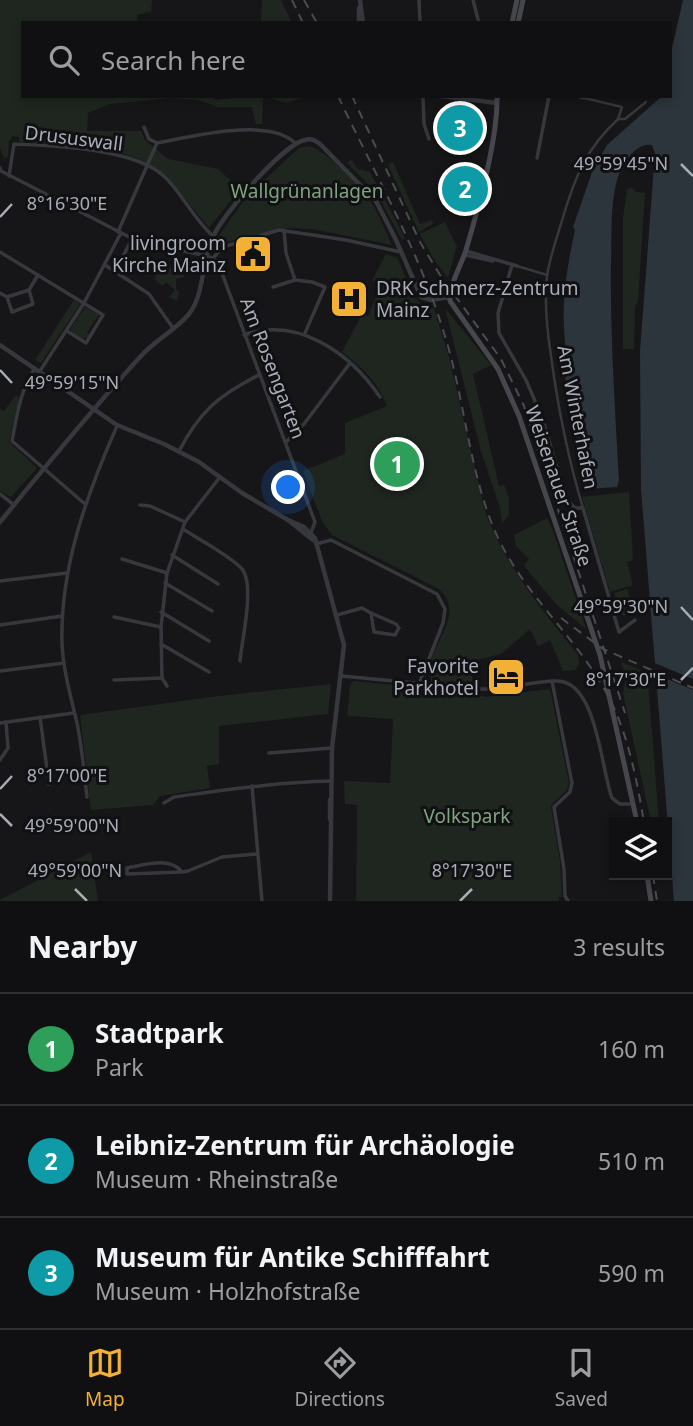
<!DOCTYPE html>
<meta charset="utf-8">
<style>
body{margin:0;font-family:"Noto Sans",sans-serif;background:#1e1e20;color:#f1f3f6}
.controls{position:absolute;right:21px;bottom:21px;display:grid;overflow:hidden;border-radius:0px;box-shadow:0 4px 10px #0003}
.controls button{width:63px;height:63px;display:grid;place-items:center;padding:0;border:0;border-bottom:2px solid #303032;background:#101012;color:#f1f3f6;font:35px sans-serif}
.you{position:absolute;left:289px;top:488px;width:24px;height:24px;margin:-18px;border:5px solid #fff;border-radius:50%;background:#1a73e8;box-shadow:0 0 0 10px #1a73e833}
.badge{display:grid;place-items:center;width:46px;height:46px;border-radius:50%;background:#f2b134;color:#fff;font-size:23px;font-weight:700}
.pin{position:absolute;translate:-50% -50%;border:4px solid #fff;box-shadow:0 2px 7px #0006}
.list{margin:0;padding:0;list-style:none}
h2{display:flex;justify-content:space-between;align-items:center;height:91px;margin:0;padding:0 28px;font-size:30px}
h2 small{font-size:23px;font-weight:400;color:#9c9d9f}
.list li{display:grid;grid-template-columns:46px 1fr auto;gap:21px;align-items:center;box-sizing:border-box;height:112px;padding:0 28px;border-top:2px solid #303032}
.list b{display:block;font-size:26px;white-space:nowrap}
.list p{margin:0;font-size:23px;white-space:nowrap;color:#9c9d9f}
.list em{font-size:23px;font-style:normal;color:#9c9d9f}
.icon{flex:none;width:38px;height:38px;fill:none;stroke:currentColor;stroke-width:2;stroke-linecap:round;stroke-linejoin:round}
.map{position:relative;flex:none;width:693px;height:901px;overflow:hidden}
.search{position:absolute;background:#101012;box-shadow:0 4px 10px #0003;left:21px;right:21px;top:21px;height:77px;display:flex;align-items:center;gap:18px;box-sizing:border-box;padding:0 24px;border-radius:0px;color:#9c9d9f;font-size:26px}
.sheet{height:427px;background:#101012}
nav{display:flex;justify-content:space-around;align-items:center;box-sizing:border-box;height:98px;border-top:2px solid #303032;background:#101012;font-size:19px;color:#9c9d9f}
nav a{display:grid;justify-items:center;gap:4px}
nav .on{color:#f2b134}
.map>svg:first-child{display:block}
</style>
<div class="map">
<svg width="693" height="901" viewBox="0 0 693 901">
<rect width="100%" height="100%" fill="#161618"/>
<g fill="#1e261f">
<path d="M0,0H152L151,12L138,14L136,23H23V96H212L215,100L253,96H305V97L286,103L263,96L262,124H256L252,107H218L198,100L171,98L110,104L88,113L87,131H141L145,140L168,159L218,169L240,189L209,228L166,175C127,143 67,146 19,142V137L13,136L9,141L8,157L4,158L0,148Z"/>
<polygon points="262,0 281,0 292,23 261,23"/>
<path d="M308,146C324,148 360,186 370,200C379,214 385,230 392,245L312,229L286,228L227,242L218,237L247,196L299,148Z"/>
<polygon points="351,159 358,169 370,172 405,238 402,240 376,192 347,163"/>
<polygon points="393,162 420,224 432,220 433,224 419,232 390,169 388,164"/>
<polygon points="632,188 636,192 645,193 638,302 635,306 634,349 623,349 623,218 627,189"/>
<polygon points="445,222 455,243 457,245 448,278 433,258 420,234"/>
<path d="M386,254L397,258C407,275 410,308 434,308L449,357L485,511C505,566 542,609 578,655L579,664L575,670L563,671L550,640L538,646L530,629L501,654L472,661V686L431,681C431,676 429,669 430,665C435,639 465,612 439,589L332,535L322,521L303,471L345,454V423L387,406C378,382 362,367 342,352L362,314L368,316L381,284L372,281Z"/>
<polygon points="180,260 183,261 182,271 184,272 184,277 176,279 176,290 179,291 177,301 169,297 175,290 166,282 163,286 154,279 156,276 144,267 145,263 178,269"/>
<polygon points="74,300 80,304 41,363 35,360"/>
<polygon points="85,307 99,315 87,332 89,335 84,339 73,333 70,329"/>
<polygon points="445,308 491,365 473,374 499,486 504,485 509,498 509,515 502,523 500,508 481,451"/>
<polygon points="16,395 19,398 9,442 37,468 11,497 0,491 0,409 4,411"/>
<polygon points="629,492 633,560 627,562 633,585 610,592 582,497"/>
<polygon points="547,518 552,528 586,629 557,605 524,566 529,559 516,546 514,535"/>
<polygon points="627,589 634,613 622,616 614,593"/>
<polygon points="621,662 640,670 637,681 648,682 659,822 651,822 623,693 626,677"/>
<path d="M354,681L471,693L485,697L550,689L569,783C568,794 555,798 551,807L560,861L562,897H559V901H356L357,805L345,804L344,781L390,783L393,719L347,716L350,685Z"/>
<polygon points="331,684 328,714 219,726 219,764 207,766 210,788 160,796 153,805 91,810 80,715 219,696"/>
<polygon points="91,852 98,901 0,901 0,900"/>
</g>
<path fill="#2c353c" d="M683,0H693V901H674L641,489L640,351L655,153L652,145C635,142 621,166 617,180C610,206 612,234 611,261C610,335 615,408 619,481L617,487L586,489L570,417L564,365L567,359C560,310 565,277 575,230L573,227L592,172L607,145L662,96H670V57Z"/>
<polygon fill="#161618" points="652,662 693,679 693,690 653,673"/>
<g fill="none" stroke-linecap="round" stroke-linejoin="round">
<g stroke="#37383d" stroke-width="2.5">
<polyline points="584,98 622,107 618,119"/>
<polyline points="517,266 547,275"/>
<path d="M583,508C568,458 558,408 551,356C547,330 544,303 547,276C550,256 558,234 564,214C576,174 587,148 618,119H625L646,102"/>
</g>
<g stroke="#37383d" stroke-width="3.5">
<polyline points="419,0 420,23"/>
<polyline points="473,0 479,23"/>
<polyline points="423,96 424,124 429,139"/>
<polyline points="577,96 584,98"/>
<path d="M144,127L149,139L157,143C190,137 271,116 296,144"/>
<polyline points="537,158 549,96"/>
<polyline points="0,168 1,171 137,241 207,256 217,260 315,522 310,535"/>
<path d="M9,176L14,144C54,146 135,148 165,177C183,195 194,219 213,236"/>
<polyline points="284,230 286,253 295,280 312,282 325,287 305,333"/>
<polyline points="118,232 157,143"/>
<polyline points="466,251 517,266"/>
<polyline points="0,252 103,315 86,343 67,331"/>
<polyline points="465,255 493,261"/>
<polyline points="213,258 223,247 279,230 346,240 401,252"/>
<polyline points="105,265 149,294 173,328"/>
<polyline points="512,265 498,313 499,333 526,380 541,415 567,500 575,508 583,508 619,632 635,620"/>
<polyline points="116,270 132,239"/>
<polyline points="273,287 295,280"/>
<polyline points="29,290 33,304 12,312 7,297 29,290 38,275"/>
<polyline points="0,293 7,297"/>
<path d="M244,335C298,316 350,353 380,397"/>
<path d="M35,368C20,391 17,415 12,441L85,504"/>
<polyline points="40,371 84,303 121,233"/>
<polyline points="286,442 304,424 350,363"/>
<path d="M179,451C200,411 219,395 259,375"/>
<polyline points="0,494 14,505"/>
<polyline points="140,505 150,506 185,522"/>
<path d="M183,529C198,539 231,556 242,569C255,585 242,639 240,661"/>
<polyline points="316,544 331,540 437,594 445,609 443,623 419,684"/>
<polyline points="172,555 218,584"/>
<polyline points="122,559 167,573"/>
<polyline points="0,581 67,573"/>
<polyline points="165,583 212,611"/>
<polyline points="161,612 209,641"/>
<polyline points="337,615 362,608 371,613 374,632 395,635 399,628 396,624 371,613"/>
<polyline points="114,617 161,627"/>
<polyline points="0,625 62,616"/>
<polyline points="161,644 209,672"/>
<polyline points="0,671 64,663"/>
<path d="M341,676L481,689C507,690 531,681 557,681C597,681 601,769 612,798L620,804H633"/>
<polyline points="114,680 162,678"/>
<polyline points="552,681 572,783 570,792 554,807 564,869 565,896 568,901"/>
<polyline points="167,686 162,678 161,627 167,573 185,522 220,477"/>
<polyline points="40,717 49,784"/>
<polyline points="0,723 74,713"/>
<polyline points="269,753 332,748"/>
<polyline points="0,760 8,748 6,722"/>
<polyline points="252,786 262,901"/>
<path d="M87,797C84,772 82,747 77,723C71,697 63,670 62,643C60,567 87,494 117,426"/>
<path d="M164,803L174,797C226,790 278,782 331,781"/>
<path d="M182,872L127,874V868C144,865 170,856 182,872L188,871L222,857L257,854"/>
</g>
<g stroke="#37383d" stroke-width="4.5">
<polyline points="360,0 363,23"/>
<polyline points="359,8 359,23"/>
<polyline points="441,96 497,103"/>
<polyline points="0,345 117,425 164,444 199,462 242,493 288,520 313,540"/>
<polyline points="288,520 304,527 315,538 344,645 332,748 330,901"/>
<path d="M0,522C46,466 92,409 141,356C155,340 176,330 189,314C205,293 201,263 212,239C221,216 283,144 305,140C311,138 315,140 320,144L376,201L396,240L421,297L431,300L449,297"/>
<polyline points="330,800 330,819"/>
</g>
<g stroke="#45474d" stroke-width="5">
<polyline points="512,23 517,0"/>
<polyline points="518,23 523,0"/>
<path d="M497,96C498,139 478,209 466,250C461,266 449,285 450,301L498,369L519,416L600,655L637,822"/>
<polyline points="647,875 651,901"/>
</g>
<g stroke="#4a4c52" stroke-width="2" stroke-dasharray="9 7" stroke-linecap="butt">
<polyline points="292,0 303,23"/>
<polyline points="304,0 317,23"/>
<path d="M338,96C375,174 419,251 444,333C464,396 468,463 492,524C515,583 564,625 597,677C626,721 635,771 644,822"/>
<polyline points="352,96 420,242 440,275 501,359 524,406 625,713"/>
<polyline points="561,618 603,649 693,688"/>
<polyline points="653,875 657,901"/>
</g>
</g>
<path fill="none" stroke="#a8adb8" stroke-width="2.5" d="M681,164L693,176M0,217L12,204M0,370L12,383M681,607L693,620M681,680L693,668M0,789L12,776M0,814L12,826M75,889L87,901M460,901L472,889"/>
<defs>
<symbol id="civic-square" viewBox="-11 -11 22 22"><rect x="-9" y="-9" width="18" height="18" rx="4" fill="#f2b134" stroke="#111113"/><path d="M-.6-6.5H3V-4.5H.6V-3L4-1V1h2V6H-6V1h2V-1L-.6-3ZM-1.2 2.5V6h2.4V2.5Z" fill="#111"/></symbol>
<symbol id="hospital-square" viewBox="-11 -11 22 22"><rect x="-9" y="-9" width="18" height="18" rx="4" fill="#f2b134" stroke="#111113"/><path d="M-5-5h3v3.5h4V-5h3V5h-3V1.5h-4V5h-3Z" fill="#111"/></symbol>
<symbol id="hotel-square" viewBox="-11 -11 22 22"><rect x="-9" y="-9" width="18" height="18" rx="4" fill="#f2b134" stroke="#111113"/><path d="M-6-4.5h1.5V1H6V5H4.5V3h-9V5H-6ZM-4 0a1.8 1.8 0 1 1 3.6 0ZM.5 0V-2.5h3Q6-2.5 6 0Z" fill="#111"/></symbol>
</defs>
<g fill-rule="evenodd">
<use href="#civic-square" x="231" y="232" width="44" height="44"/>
<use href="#hospital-square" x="327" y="277" width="44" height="44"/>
<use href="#hotel-square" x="484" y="655" width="44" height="44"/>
</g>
<g text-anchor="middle" stroke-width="6" stroke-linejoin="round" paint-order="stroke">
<g font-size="19" fill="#a8adb8" stroke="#111113">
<text transform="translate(74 138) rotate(7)" y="7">Drususwall</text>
<text transform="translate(273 368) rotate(69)" y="7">Am Rosengarten</text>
<text transform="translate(578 417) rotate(79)" y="7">Am Winterhafen</text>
<text transform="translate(559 486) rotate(71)" y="7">Weisenauer Straße</text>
</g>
<g font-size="19" fill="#7fa381" stroke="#111113">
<text x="307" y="198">Wallgrünanlagen</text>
<text x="467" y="823">Volkspark</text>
</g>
<g font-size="19" fill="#a8adb8" stroke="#111113" text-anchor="end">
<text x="226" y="250">livingroom<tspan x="226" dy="22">Kirche Mainz</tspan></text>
<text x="376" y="295" text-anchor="start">DRK Schmerz-Zentrum<tspan x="376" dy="22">Mainz</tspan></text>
<text x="479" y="673">Favorite<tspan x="479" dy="22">Parkhotel</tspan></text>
</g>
</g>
<g font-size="18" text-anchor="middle" fill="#a8adb8" stroke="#111113" stroke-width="6" stroke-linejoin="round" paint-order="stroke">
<text x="621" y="170">49°59'45"N</text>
<text x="67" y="210">8°16'30"E</text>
<text x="72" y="389">49°59'15"N</text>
<text x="621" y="613">49°59'30"N</text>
<text x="626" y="686">8°17'30"E</text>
<text x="67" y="782">8°17'00"E</text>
<text x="72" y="832">49°59'00"N</text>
<text x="75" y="877">49°59'00"N</text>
<text x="472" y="877">8°17'30"E</text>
</g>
</svg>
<div class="controls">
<button><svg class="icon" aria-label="layers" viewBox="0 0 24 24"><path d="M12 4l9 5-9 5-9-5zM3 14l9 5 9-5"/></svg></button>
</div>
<div class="you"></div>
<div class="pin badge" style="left:397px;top:464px;background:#2e9e5b">1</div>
<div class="pin badge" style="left:465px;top:189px;background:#0f9aa8">2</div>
<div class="pin badge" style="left:460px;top:128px;background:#0f9aa8">3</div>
<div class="search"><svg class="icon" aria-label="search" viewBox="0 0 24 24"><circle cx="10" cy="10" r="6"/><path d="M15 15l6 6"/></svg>Search here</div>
</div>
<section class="sheet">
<h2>Nearby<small>3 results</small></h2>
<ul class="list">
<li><span class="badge" style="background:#2e9e5b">1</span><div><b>Stadtpark</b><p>Park</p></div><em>160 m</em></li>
<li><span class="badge" style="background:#0f9aa8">2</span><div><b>Leibniz-Zentrum für Archäologie</b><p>Museum · Rheinstraße</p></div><em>510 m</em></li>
<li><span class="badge" style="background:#0f9aa8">3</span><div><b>Museum für Antike Schifffahrt</b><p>Museum · Holzhofstraße</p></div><em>590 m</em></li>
</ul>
</section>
<nav>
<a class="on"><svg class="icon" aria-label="map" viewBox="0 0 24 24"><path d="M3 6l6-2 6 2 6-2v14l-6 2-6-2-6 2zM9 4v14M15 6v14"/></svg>Map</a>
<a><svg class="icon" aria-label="directions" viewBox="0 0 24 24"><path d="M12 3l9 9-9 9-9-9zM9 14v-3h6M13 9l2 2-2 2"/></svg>Directions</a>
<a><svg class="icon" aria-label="saved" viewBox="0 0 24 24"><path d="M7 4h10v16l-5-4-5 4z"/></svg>Saved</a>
</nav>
